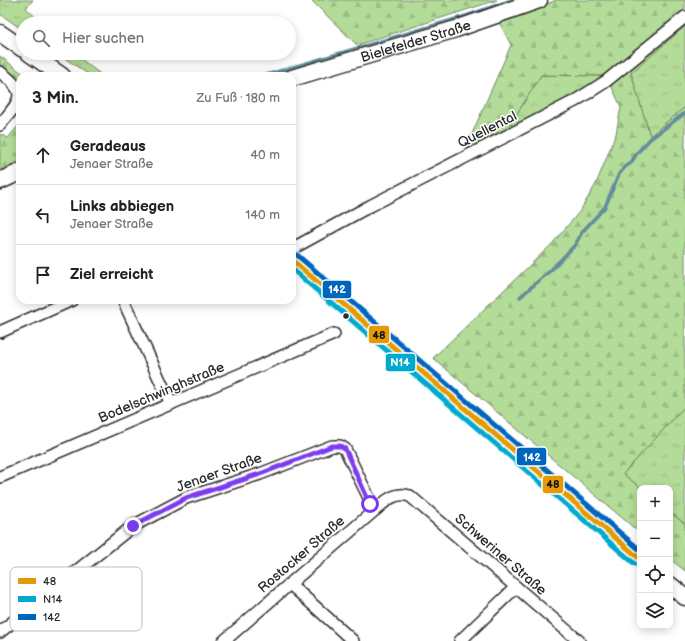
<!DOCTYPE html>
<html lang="de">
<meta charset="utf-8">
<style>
body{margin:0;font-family:"Balsamiq Sans",sans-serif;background:#f6f6f6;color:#222}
.controls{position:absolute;right:12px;bottom:12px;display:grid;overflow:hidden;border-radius:8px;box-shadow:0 2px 10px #0003}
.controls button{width:36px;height:36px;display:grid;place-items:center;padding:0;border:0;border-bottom:1px solid #e0e0e0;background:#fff;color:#222;font:20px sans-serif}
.stop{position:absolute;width:12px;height:12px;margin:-9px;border:3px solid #7c3aed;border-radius:50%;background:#fff}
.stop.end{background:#7c3aed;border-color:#fff;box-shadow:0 1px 4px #0008}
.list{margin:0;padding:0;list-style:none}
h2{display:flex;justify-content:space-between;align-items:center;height:52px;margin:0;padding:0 16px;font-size:17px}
h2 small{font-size:13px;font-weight:400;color:#767676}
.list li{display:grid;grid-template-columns:26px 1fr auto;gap:12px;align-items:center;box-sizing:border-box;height:60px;padding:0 16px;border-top:1px solid #e0e0e0}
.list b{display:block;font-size:15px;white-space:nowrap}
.list p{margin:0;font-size:13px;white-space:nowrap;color:#767676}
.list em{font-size:13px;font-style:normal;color:#767676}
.icon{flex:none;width:22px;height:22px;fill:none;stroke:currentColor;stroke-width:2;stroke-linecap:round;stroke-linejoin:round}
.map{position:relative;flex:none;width:685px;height:641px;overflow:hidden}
.search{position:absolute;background:#fff;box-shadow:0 2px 10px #0003;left:16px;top:16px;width:280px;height:44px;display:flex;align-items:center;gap:10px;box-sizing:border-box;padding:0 14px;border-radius:22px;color:#767676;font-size:15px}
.panel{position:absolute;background:#fff;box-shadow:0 2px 10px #0003;left:16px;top:72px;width:280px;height:232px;border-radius:12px}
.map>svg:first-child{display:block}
</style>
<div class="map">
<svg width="685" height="641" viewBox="0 0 685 641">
<defs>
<pattern id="grass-tufts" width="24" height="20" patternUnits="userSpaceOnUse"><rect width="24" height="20" fill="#b4dc99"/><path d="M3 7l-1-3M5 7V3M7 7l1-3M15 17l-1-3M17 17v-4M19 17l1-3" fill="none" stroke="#9bbd84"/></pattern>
<pattern id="forest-firs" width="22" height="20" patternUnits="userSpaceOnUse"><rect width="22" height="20" fill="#b4dc99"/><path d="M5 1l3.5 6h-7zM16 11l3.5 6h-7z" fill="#9bbd84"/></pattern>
</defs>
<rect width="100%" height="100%" fill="#fff"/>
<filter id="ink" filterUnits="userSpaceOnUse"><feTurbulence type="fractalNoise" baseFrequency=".025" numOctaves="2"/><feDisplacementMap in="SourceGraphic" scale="8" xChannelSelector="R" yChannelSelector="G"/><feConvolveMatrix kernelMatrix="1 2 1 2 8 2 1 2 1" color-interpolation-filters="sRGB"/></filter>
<g filter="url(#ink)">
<g fill="url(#grass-tufts)" stroke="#708462">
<polygon points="0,0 33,0 26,8 42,23 23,23 23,30 0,14"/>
<polygon points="685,26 685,107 650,136 631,73"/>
<polygon points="57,53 73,53 103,76 91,76"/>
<polygon points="541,75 607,76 505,133"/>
<polygon points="685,406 685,524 670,512 670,488 641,488 623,474"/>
</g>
<g fill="url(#forest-firs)" stroke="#708462">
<polygon points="311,0 497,0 357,45"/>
<polygon points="556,0 685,0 685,26 631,73 650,136 685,107 685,406 623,474 641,488 640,533 433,358 552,244 580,211 596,184 616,134 621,107 607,76 541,75 505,133 464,152 511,45 499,22 536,9"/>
<polygon points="0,56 26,76 20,76 20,82 0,67"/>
<polygon points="20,124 20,161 0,170 0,134 8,138"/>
<polygon points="670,512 685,524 685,571 670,559"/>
</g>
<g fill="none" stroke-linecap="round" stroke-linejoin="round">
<g stroke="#628c9c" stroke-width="3.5">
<polyline points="263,76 466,16 512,0"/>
<polyline points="520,297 551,270 575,245 582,232 605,207 619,174 625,167 631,163 637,153 650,139 685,113"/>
</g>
<defs>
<g id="minor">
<path d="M0,72C30,94 20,100 0,125"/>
<polyline points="292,251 297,246 370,206 575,101 605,82 685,17"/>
<polyline points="123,300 171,404"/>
<polyline points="0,332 72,300"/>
<polyline points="0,477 334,334"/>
<polyline points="290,584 353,641"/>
<polyline points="0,632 133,526 186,498 260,474 332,446 340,446 345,449 375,510"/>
<path d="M224,641L375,510C386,501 395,491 410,496L579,641"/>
<polyline points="460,641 516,587"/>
</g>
<g id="secondary">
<polyline points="0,33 23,49"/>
<polyline points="29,53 62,76"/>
<path id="s1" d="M292,78L456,29L539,0"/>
<polyline points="0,181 20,172"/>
<polyline points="292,260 640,559"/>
<polyline points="670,585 685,597"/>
</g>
</defs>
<use href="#minor" stroke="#2b2b2b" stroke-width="14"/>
<use href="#secondary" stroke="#2b2b2b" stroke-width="19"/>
<use href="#minor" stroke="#fff" stroke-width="11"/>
<use href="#secondary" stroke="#fff" stroke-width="16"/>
<defs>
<polyline id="bus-1" points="292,260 640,559"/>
<polyline id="bus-2" points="292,269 635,564"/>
<polyline id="bus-3" points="297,255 640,550"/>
</defs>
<use href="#bus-1" stroke="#fff" stroke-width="8"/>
<use href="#bus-2" stroke="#fff" stroke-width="8"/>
<use href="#bus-3" stroke="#fff" stroke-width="8"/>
<use href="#bus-1" stroke="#e39a04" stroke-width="5"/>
<use href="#bus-2" stroke="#00a9ce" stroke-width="5"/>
<use href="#bus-3" stroke="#0065bd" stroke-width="5"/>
</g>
</g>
<g fill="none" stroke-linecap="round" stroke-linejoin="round" filter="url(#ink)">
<polyline stroke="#7c3aed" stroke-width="5" points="133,526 186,498 260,474 332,446 340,446 345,449 370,504"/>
</g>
<circle fill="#2b2b2b" stroke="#fff" stroke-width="1.5" cx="346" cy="316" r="3.5"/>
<g text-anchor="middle" stroke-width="3" stroke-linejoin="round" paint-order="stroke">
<g font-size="14" fill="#2b2b2b" stroke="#fff">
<text dy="5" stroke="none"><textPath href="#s1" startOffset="129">Bielefelder Straße</textPath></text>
<text transform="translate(487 129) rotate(-27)" y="5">Quellental</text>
<text transform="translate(161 392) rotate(-23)" y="5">Bodelschwinghstraße</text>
<text transform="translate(219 472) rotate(-20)" y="5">Jenaer Straße</text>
<text transform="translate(301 554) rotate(-41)" y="5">Rostocker Straße</text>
<text transform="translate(501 554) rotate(41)" y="5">Schweriner Straße</text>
</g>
</g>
<rect x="10" y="567" width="132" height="64" rx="6" fill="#fff" stroke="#bfbfbf" stroke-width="1"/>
<rect x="18" y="578" width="18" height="6" fill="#e39a04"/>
<rect x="18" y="596" width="18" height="6" fill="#00a9ce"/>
<rect x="18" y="614" width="18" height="6" fill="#0065bd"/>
<g font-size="11" fill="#2b2b2b">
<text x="43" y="585">48</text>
<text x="43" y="603">N14</text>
<text x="43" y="621">142</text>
</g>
<g stroke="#fff" stroke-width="1.5">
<rect x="322" y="280" width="30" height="19" rx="4" fill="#0065bd"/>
<rect x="368" y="325" width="22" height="19" rx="4" fill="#e39a04"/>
<rect x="385" y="353" width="31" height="19" rx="4" fill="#00a9ce"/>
<rect x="516" y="447" width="31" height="19" rx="4" fill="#0065bd"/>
<rect x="542" y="475" width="22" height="19" rx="4" fill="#e39a04"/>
</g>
<g font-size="11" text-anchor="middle" font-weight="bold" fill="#fff">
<text x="337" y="293">142</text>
<text x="400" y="366">N14</text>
<text x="532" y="461">142</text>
</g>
<g font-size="11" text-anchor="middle" font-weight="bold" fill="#111">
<text x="379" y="339">48</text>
<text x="553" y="488">48</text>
</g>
</svg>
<div class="controls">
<button>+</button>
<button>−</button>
<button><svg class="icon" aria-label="locate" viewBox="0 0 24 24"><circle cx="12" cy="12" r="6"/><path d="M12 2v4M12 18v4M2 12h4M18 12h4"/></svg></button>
<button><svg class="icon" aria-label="layers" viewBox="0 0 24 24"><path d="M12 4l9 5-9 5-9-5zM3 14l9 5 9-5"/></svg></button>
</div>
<div class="stop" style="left:370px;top:504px"></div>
<div class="stop end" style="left:133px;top:526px"></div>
<div class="search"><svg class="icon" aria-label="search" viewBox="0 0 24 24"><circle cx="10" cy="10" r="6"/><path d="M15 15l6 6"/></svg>Hier suchen</div>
<section class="panel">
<h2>3 Min.<small>Zu Fuß · 180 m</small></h2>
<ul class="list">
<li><svg class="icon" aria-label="ahead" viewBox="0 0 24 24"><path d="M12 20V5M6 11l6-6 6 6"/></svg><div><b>Geradeaus</b><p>Jenaer Straße</p></div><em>40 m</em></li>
<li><svg class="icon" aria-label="left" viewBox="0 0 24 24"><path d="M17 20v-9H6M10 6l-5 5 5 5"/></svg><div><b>Links abbiegen</b><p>Jenaer Straße</p></div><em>140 m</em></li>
<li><svg class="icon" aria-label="arrive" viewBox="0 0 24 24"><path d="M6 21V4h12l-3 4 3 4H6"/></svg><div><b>Ziel erreicht</b></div></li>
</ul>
</section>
</div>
